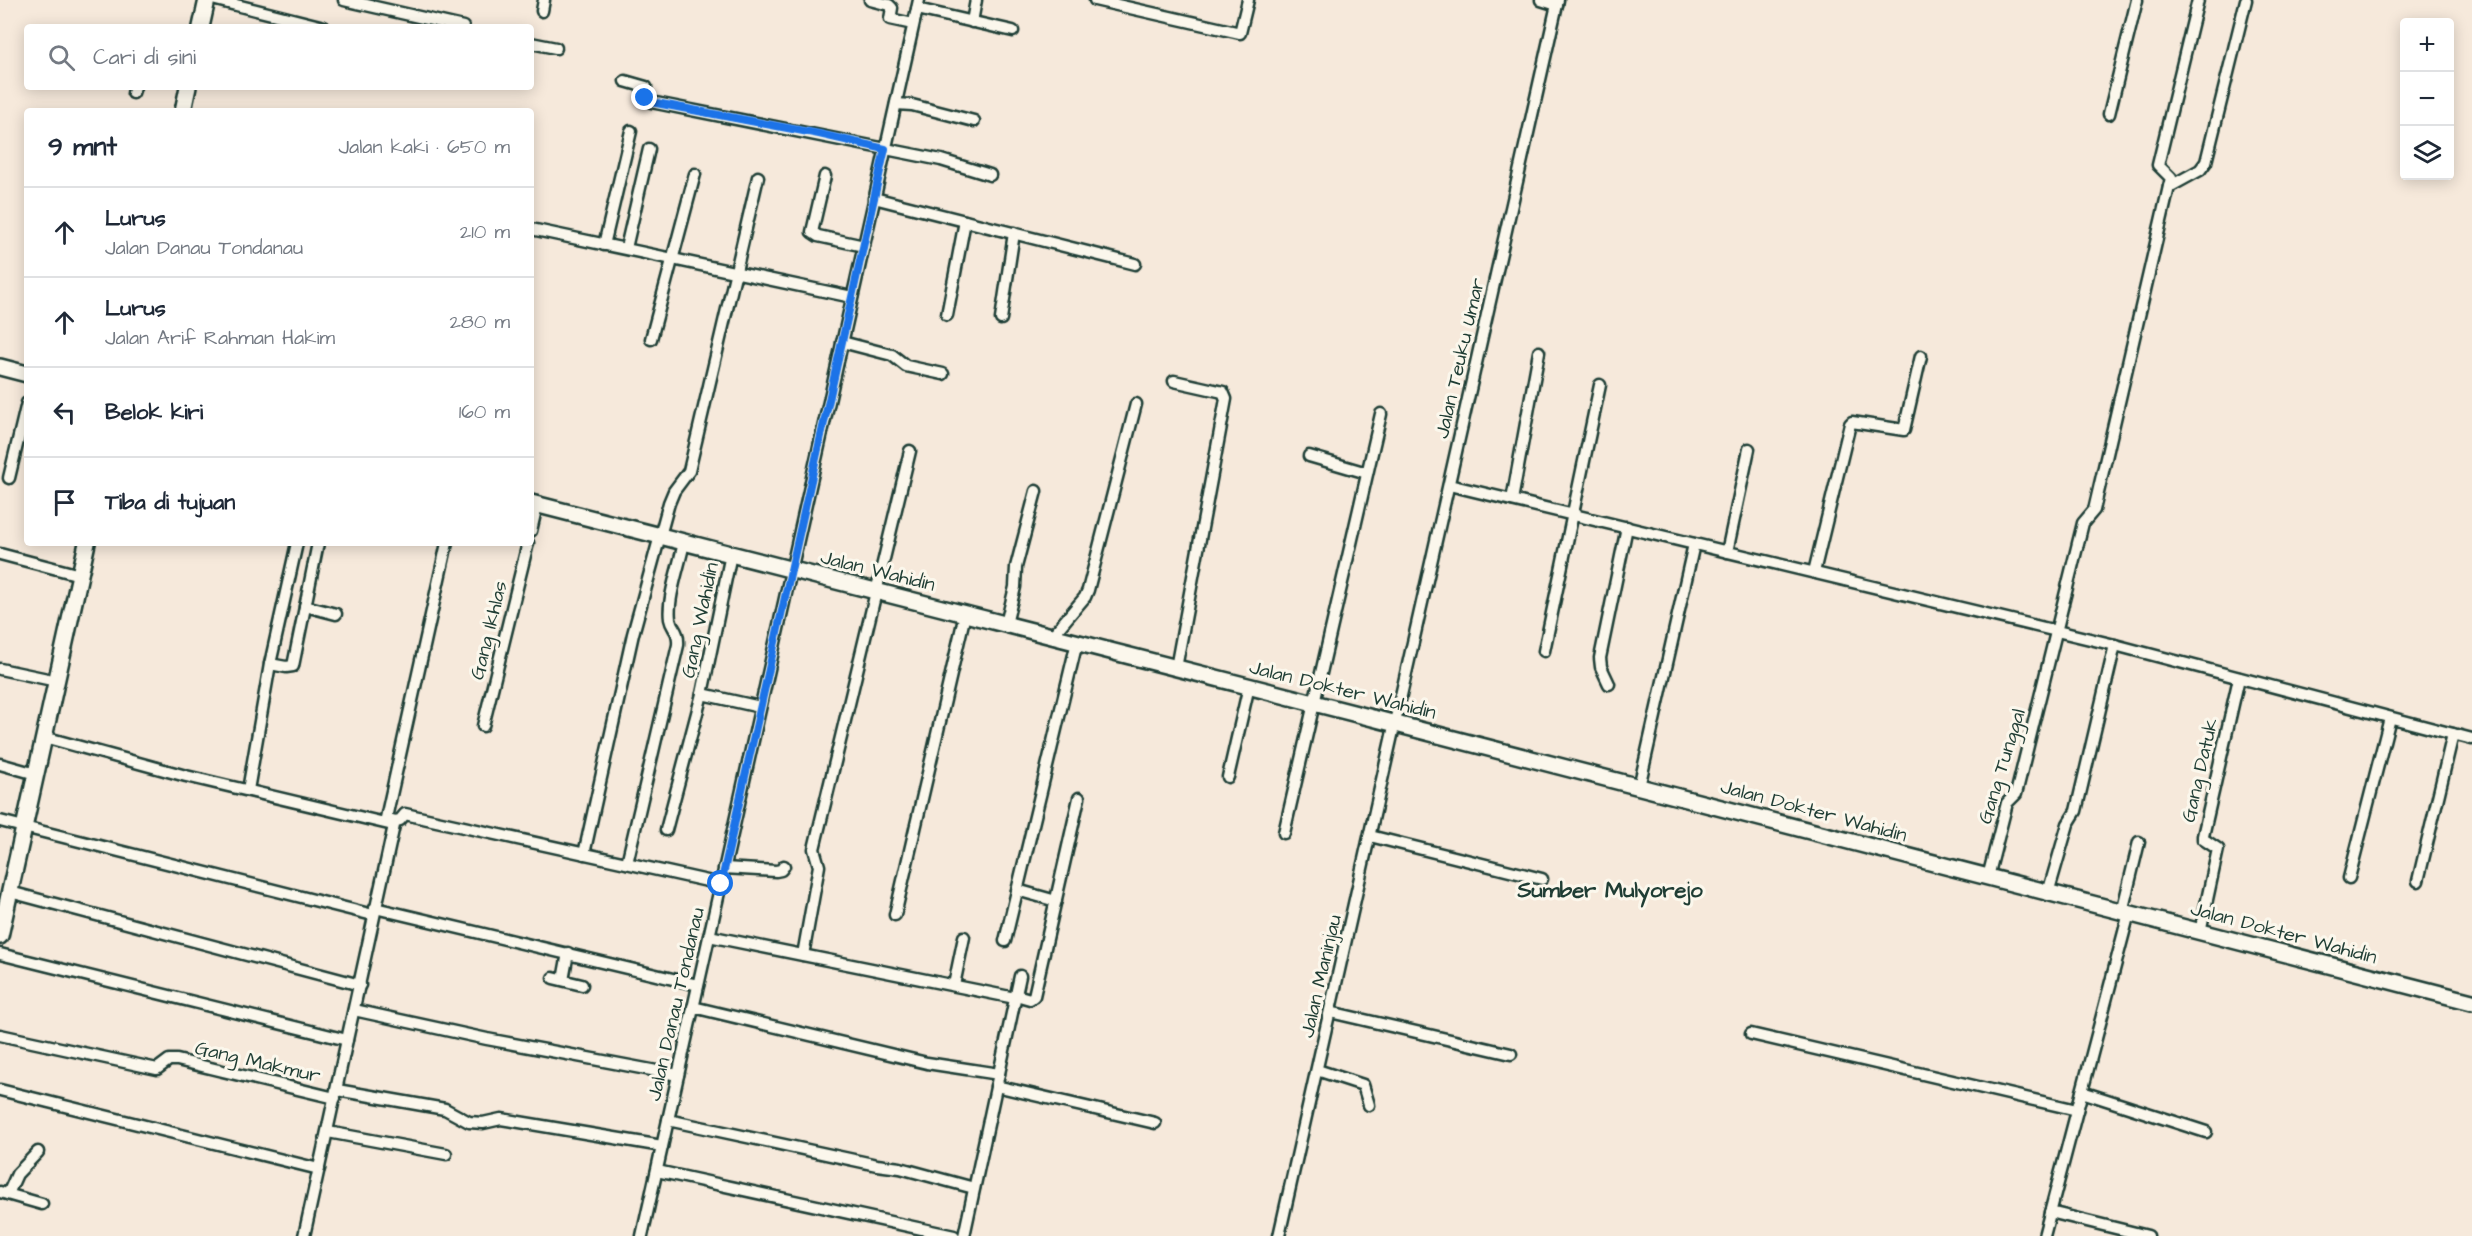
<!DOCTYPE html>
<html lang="id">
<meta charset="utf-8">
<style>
body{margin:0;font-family:"Architects Daughter",sans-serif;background:#f2f2f3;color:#1f2937}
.controls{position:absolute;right:18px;top:18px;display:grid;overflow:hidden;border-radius:6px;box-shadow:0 3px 15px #0003}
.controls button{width:54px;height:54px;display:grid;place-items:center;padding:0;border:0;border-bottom:2px solid #e0e1e3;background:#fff;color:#1f2937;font:30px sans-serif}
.stop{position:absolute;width:18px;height:18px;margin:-14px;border:4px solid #1a73e8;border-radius:50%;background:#fff}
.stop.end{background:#1a73e8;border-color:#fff;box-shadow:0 2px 6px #0008}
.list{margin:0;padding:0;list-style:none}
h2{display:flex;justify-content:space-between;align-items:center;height:78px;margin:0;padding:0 24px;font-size:26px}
h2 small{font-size:20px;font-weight:400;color:#747a83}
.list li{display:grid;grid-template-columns:39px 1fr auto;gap:18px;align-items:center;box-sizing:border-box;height:90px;padding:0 24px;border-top:2px solid #e0e1e3}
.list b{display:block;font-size:22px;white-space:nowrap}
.list p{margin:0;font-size:20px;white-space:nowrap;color:#747a83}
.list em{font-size:20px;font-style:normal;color:#747a83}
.icon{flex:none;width:33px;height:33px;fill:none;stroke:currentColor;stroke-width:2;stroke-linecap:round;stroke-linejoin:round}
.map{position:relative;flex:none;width:2472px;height:1236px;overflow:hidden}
.search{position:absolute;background:#fff;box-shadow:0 3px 15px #0003;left:24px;top:24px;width:510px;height:66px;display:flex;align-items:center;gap:15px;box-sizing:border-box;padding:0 21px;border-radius:6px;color:#747a83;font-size:22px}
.panel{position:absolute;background:#fff;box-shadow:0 3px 15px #0003;left:24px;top:108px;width:510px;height:438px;border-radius:6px}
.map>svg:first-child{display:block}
</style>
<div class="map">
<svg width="2472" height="1236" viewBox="0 0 2472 1236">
<rect width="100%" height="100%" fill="#f6e9db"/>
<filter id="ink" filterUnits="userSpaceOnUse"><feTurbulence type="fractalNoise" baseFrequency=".0167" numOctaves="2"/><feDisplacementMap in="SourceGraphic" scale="12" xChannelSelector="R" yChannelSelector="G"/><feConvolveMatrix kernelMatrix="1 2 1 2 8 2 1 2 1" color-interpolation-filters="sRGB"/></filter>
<g filter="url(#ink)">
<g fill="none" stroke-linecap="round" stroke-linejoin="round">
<defs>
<g id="street">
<polyline points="216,0 324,27"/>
<polyline points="344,0 463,27"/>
<polyline points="870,0 889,5 892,8 890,19 913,24"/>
<polyline points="1095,0 1240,33 1248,0"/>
<polyline points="1541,0 1557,5"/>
<polyline points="917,9 1013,31"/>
<polyline points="542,11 544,0"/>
<polyline points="972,22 976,0"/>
<polyline points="531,43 556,48"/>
<polyline points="625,81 646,87 645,97 651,102 941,160 990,175"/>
<polyline points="133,93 135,87"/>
<polyline points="896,104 912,105 974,121"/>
<polyline points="2109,114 2137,0"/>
<polyline points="825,176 812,232 818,236 864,246"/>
<polyline points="2169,187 2200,170 2206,162 2246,0"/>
<polyline points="874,198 1135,264"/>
<polyline points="531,229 852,297"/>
<polyline points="604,245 631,131"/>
<polyline points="626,248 649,149"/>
<polyline points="947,315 965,221"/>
<polyline points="1001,319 1014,233"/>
<polyline points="651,339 695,174"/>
<polyline points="842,342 892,355 906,366 943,374"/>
<polyline points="1174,381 1223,392 1226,399 1176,668"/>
<polyline points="1309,456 1367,473"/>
<polyline points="9,478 27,403"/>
<polyline points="1449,485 2115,645 2472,739"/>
<polyline points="1512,500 1539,352"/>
<polyline points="531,531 537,505"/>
<polyline points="1727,552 1749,449"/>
<polyline points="0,554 80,575"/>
<polyline points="1814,572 1850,424 1852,422 1904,430 1921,356"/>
<polyline points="305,606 336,614"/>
<polyline points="1006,624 1015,587 1016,567 1036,491"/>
<polyline points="1052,636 1085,597 1088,590 1136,404"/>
<polyline points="1544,651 1600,385"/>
<polyline points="270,664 286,667 293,666 318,543"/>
<polyline points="0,669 57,681"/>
<polyline points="1609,684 1601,667 1600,658 1627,527"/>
<polyline points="702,694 760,707"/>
<polyline points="483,726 528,543"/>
<polyline points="44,737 186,776 393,825"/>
<polyline points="0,764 36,774"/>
<polyline points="1228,777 1249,686"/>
<polyline points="1639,787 1694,544"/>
<polyline points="248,790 270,664 297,543"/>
<polyline points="0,821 373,915"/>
<polyline points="395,821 400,820 405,814 721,884"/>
<polyline points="666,830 702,694 731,554"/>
<polyline points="1284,833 1381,414"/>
<polyline points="1370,836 1542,879"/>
<polyline points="584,854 633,634 669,503 674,491 689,471 758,177"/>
<path d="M627,863L678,645C679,629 672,630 670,619C667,598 680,564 684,542"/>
<polyline points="724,868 776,871 781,870 784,866"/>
<polyline points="1988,877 2007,803 2016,794 2083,523 2094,510 2171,178 2158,165 2198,0"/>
<polyline points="2349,878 2390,718"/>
<polyline points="2418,881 2453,734"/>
<polyline points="1017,890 1056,901"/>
<polyline points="10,892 360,985"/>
<polyline points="2048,893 2068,824 2076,811 2115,645"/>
<polyline points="375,908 698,985"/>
<polyline points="2122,912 2139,842"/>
<polyline points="895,915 965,614"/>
<polyline points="2200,932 2218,849 2203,839 2203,836 2239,678"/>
<polyline points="709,936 1015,998"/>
<polyline points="1005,941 1077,642"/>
<polyline points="0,954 347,1040"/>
<polyline points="803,955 819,866 814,849 910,451"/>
<polyline points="553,978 582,985"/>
<polyline points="563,980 568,953"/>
<polyline points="954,985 964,937"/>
<polyline points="1016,995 1030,999 1034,996 1079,798"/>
<polyline points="693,1007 927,1063 999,1074"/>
<polyline points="354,1010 487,1039 678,1075"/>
<polyline points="1330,1012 1511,1054"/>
<polyline points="1751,1034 2077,1110"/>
<polyline points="0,1035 157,1069 169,1060 177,1060 335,1098"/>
<polyline points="1317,1070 1363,1085 1369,1105"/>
<polyline points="996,1086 1155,1123"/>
<polyline points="0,1090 319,1169"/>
<polyline points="337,1090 445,1109 469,1122 483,1123 501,1119 662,1146"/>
<polyline points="2082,1092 2206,1132"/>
<polyline points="668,1120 877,1165 900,1168 974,1188"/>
<polyline points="328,1132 446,1154"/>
<polyline points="657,1171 954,1236"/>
<polyline points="0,1192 42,1204"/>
<polyline points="8,1194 17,1174 38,1152"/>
<polyline points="2050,1212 2148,1236"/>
<polyline points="304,1236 395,821 386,818 447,543"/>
<polyline points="642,1236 919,0"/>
<polyline points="964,1236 1020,976"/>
<polyline points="1279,1236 1558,0"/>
<polyline points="2044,1236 2129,913"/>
</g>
<g id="secondary">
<polyline points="201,27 207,0"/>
<polyline points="183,111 188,87"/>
<polyline points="0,367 27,374"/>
<polyline points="531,503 1396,724 2472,1002"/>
<polyline points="0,936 87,543"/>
</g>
</defs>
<use href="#street" stroke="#1f3d34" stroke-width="15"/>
<use href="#secondary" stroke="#1f3d34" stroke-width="20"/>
<use href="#street" stroke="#fbf7ec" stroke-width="10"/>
<use href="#secondary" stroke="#fbf7ec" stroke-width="15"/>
</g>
</g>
<g fill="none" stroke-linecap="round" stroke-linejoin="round" filter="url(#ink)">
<polyline stroke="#1a73e8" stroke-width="8" points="645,98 651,102 819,134 885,149 721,884"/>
</g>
<g text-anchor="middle" stroke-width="6" stroke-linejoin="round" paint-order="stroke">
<g font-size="20" fill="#1f3d34" stroke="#fbf7ec">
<text transform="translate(1459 358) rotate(-77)" y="7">Jalan Teuku Umar</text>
<text transform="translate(878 570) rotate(14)" y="7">Jalan Wahidin</text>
<text transform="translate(699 620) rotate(-78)" y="7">Gang Wahidin</text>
<text transform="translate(488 630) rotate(-76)" y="7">Gang Ikhlas</text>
<text transform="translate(1343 689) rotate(14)" y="7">Jalan Dokter Wahidin</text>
<text transform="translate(2001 766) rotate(-73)" y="7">Gang Tunggal</text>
<text transform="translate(2199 770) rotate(-77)" y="7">Gang Datuk</text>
<text transform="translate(1814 810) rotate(15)" y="7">Jalan Dokter Wahidin</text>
<text transform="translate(2284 932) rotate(15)" y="7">Jalan Dokter Wahidin</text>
<text transform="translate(1320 976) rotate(-77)" y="7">Jalan Maninjau</text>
<text transform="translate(675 1004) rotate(-77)" y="7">Jalan Danau Tondanau</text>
<text transform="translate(258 1061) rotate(13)" y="7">Gang Makmur</text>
</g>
<g font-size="22" font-weight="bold" fill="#1f3d34" stroke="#fbf7ec">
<text x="1610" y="897">Sumber Mulyorejo</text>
</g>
</g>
</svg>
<div class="controls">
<button>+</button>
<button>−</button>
<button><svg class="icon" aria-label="layers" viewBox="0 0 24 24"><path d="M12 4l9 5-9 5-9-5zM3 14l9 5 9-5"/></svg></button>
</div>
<div class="stop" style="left:721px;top:884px"></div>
<div class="stop end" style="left:645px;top:98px"></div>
<div class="search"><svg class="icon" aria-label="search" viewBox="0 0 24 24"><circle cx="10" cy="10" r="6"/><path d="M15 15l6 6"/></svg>Cari di sini</div>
<section class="panel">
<h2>9 mnt<small>Jalan kaki · 650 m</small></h2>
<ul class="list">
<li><svg class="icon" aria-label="ahead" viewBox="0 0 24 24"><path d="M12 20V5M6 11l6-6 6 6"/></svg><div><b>Lurus</b><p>Jalan Danau Tondanau</p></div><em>210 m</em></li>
<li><svg class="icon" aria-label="ahead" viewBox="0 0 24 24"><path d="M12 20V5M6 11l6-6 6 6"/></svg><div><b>Lurus</b><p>Jalan Arif Rahman Hakim</p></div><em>280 m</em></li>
<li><svg class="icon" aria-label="left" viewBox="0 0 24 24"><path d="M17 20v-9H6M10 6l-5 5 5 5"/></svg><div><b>Belok kiri</b></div><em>160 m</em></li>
<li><svg class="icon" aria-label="arrive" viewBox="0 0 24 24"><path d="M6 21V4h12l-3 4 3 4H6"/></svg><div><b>Tiba di tujuan</b></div></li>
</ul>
</section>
</div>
